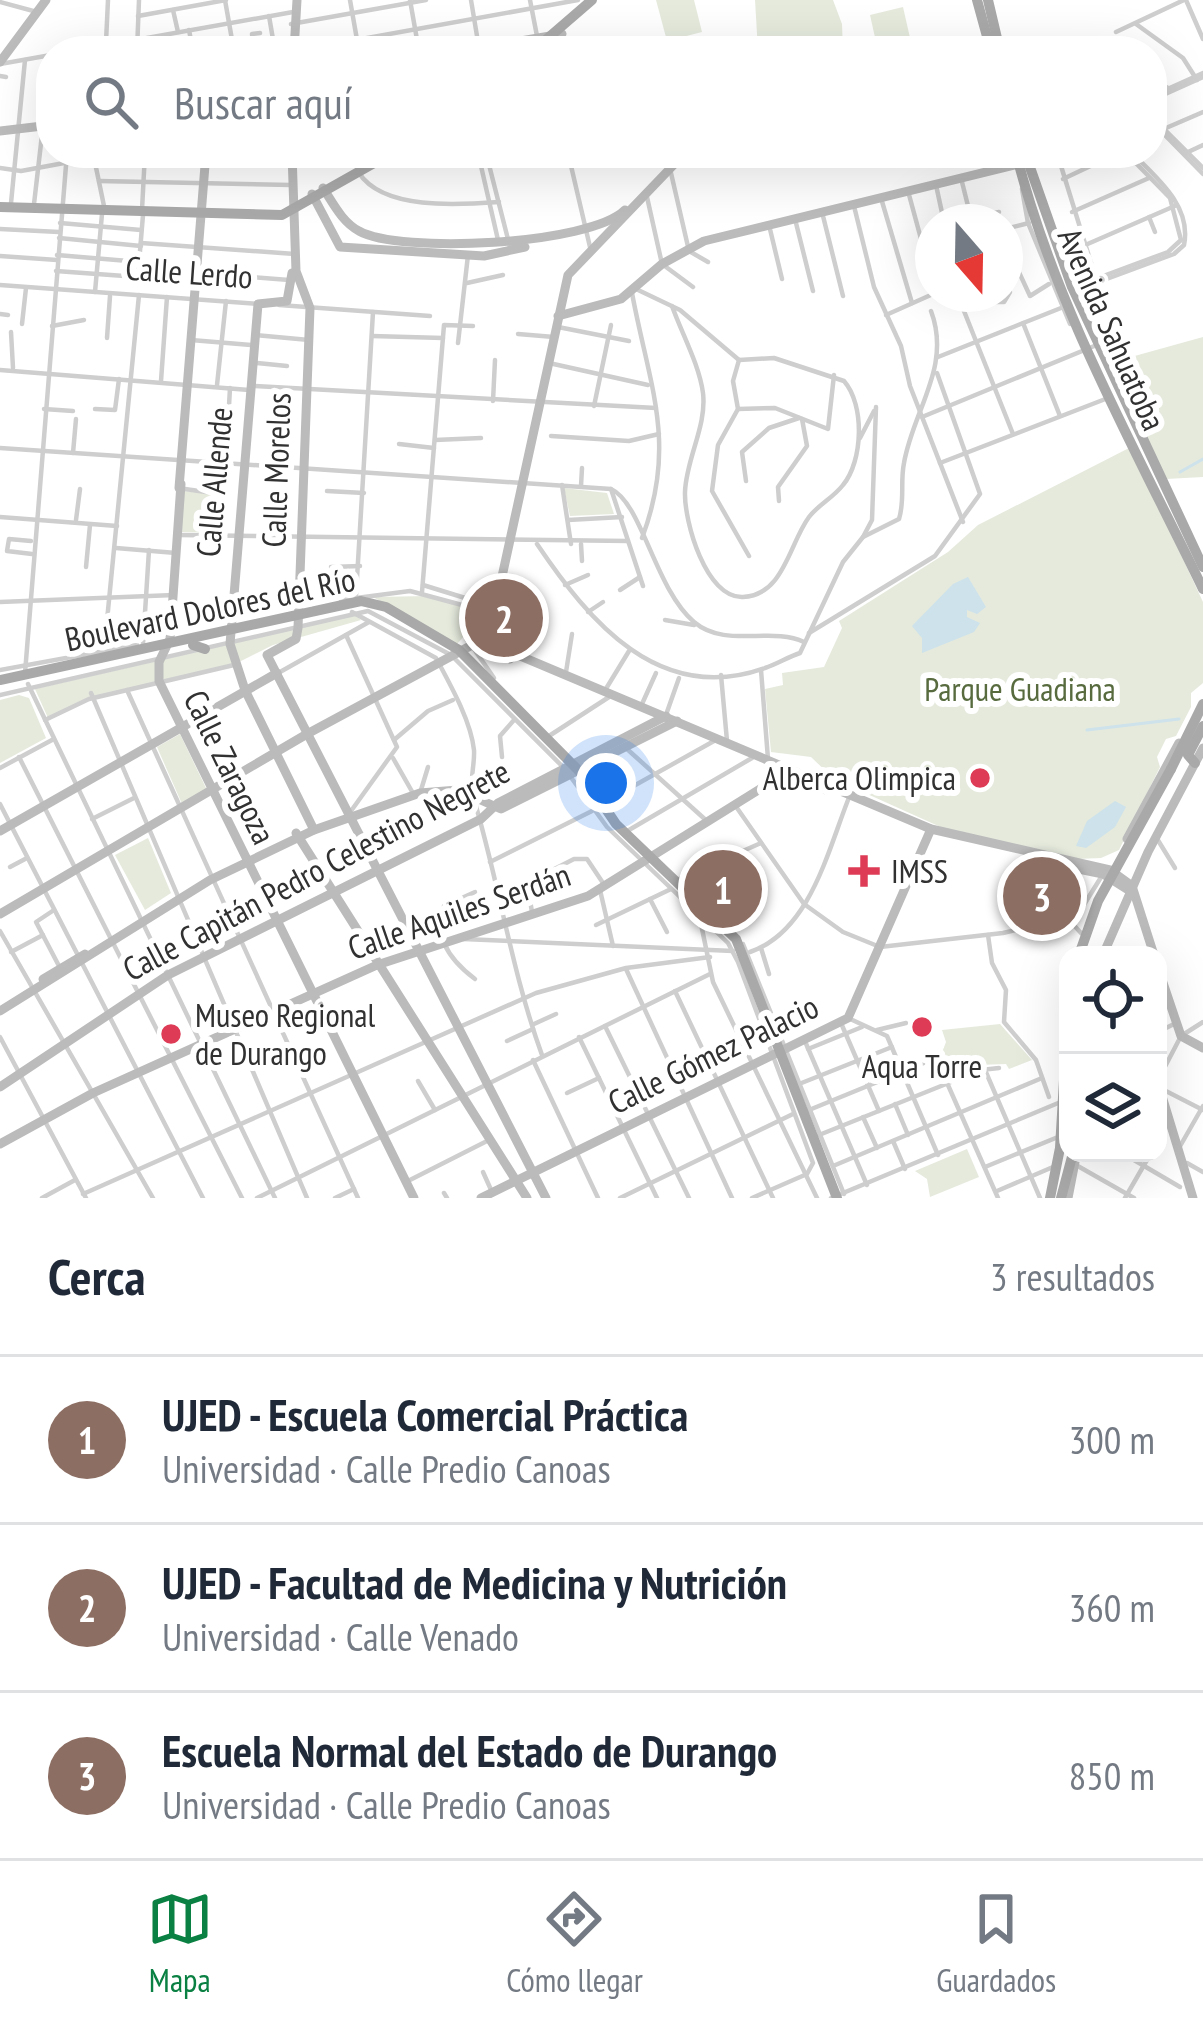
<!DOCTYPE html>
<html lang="es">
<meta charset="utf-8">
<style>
body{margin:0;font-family:"PT Sans Narrow",sans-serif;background:#f6f6f7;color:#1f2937}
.controls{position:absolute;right:36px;bottom:36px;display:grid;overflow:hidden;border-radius:24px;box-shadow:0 12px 48px #0002}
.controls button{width:108px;height:108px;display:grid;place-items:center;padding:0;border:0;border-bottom:3px solid #e0e1e3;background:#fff;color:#1f2937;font:60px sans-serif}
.compass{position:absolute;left:915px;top:204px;width:108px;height:108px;border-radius:50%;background:#fff;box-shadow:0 12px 48px #0002;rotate:160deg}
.you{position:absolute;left:606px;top:783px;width:42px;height:42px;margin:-30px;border:9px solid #fff;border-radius:50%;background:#1a73e8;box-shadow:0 0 0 18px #1a73e833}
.badge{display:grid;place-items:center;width:78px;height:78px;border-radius:50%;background:#0b8043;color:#fff;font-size:39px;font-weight:700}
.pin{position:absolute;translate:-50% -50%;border:6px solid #fff;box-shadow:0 3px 12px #0006}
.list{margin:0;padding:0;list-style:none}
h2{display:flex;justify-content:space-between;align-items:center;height:156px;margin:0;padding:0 48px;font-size:51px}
h2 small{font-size:39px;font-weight:400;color:#747a83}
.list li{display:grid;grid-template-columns:78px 1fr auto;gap:36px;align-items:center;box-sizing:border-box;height:168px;padding:0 48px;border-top:3px solid #e0e1e3}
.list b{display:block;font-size:45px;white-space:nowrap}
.list p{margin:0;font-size:39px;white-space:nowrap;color:#747a83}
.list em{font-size:39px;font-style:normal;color:#747a83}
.icon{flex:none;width:66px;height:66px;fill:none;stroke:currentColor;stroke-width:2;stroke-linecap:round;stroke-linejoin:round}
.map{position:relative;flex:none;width:1203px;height:1198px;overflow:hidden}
.search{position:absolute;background:#fff;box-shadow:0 12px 48px #0002;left:36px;right:36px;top:36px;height:132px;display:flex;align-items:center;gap:30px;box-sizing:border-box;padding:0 42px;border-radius:48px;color:#747a83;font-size:45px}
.sheet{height:660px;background:#fff}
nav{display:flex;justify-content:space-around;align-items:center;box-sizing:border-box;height:168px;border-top:3px solid #e0e1e3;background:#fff;font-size:33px;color:#747a83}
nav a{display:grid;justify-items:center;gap:6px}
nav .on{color:#0b8043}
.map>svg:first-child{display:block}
</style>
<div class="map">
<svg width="1203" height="1198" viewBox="0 0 1203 1198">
<rect width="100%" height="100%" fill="#fff"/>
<g fill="#e5eadd">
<polygon points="656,0 694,0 702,32 667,41"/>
<polygon points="755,0 833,0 842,24 843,51 758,51"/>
<polygon points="903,7 913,51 878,51 870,15"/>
<polygon points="1203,337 1203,477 1166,479 1113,362"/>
<polygon points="1131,447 1203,602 1203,683 1191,693 1191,707 1176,736 1166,739 1157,757 1160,767 1119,850 1101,858 1077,859 956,834 834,779 811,757 771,752 765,689 783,685 782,673 824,667 842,628 839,621 948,552 978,525"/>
<polygon points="564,488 607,493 614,514 570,516"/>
<polygon points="184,491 218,494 215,533 181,532"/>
<polygon points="427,596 484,614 456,645 373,597"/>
<polygon points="355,615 361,620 273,645 235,664 87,699 48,718 35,689"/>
<polygon points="19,695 29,698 46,738 0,763 0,700"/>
<polygon points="180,734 207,790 182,804 157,747"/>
<polygon points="148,838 171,893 145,910 115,855"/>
<polygon points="1000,1024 1032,1060 1009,1069 1006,1064 978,1065 941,1055 946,1042 942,1030"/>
<polygon points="967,1149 979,1177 930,1197 927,1179 915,1171"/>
</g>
<g fill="#cde2eb">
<polygon points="968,577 986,607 977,614 967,610 967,617 980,623 974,632 922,653 922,638 912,626 953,584"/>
<polygon points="1115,801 1126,807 1115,827 1086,848 1076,846 1087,821"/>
</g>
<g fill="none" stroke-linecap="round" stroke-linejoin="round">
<g stroke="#cde2eb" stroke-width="3">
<polyline points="1180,472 1203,459"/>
<polyline points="1087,730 1179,719"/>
</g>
<g stroke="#cecece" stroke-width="4.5">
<polyline points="225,0 234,51"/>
<polyline points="350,0 359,51"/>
<polyline points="410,0 419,51"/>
<polyline points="471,0 479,48"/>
<polyline points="530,0 537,36"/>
<polyline points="1186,0 1203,39"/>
<polyline points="0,2 37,12"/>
<polyline points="173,10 178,32"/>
<polyline points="138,16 226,0"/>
<polyline points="269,16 275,51"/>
<polyline points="291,24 426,0"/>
<polyline points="1136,24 1183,58 1197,80"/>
<polyline points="189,30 193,51"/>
<polyline points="1116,32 1184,0"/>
<polyline points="106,42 108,0"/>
<polyline points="74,51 293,12"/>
<polyline points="137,51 139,0"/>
<polyline points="167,51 175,50"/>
<polyline points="213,51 212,39 218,39"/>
<polyline points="254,51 252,34 260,33"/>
<polyline points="295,51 578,0"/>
<polyline points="1078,51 1101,51"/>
<polyline points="0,64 51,55"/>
<polyline points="0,76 6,77"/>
<polyline points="1152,79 1168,88"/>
<polyline points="1152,96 1203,73"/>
<polyline points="1152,100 1203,77"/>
<polyline points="1152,117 1203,168"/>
<polyline points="1152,122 1203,174"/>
<polyline points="1166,128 1203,112"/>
<polyline points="93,153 104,206"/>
<polyline points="424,153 441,160 488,163"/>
<polyline points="478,153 498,240"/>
<polyline points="486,153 511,251"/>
<polyline points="568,153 590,247"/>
<polyline points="1057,153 1096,279"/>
<polyline points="1186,153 1203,145"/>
<polyline points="208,159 292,159"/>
<polyline points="0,168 21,171 118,153"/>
<path d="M359,173C383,210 457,205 499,202"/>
<polyline points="671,173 689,251 708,262"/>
<polyline points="961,178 972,222"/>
<polyline points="1063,179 1118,153"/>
<polyline points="99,181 291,185"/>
<polyline points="936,185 944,222"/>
<polyline points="1022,189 1028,223 1070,324"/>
<polyline points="908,191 933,283"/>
<polyline points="647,197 662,264 693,287"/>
<polyline points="881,198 912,303"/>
<polyline points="11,203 25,60"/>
<polyline points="34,204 43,126"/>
<polyline points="854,206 874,287 901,346 910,386 963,522"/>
<polyline points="142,210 145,153"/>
<polyline points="822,212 843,296"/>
<polyline points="1072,212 1149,178"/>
<polyline points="1149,217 1155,232"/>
<polyline points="971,218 999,212"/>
<polyline points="795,219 813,291"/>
<polyline points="60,223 141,230"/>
<polyline points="769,225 782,279"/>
<polyline points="0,229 59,232"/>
<polyline points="1005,229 1029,223"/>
<polyline points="59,238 141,246"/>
<polyline points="1005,242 1030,296 1049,284"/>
<polyline points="141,243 295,254"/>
<polyline points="1083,246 1177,205"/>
<polyline points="57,255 140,262"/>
<polyline points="0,256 57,260"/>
<polyline points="139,263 143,215"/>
<polyline points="139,268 289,280"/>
<polyline points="56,271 138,277"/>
<polyline points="467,283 503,275"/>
<polyline points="0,285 258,304"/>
<polyline points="1071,288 1168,252 1181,240 1170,198 1126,153"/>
<polyline points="636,289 680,310 739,360"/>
<path d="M1077,290L1174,254L1184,245C1192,206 1157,178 1132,153"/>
<polyline points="95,292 102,214"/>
<path d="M632,293C649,385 678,443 642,538"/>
<polyline points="988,294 993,302 1004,302 1010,292 1005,284"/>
<polyline points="960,301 1013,434"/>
<polyline points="279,305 430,316"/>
<path d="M672,306C682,334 699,364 703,393C707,426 686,459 685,492C684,521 706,599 743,597C784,595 789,544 809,517C819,504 833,498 843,485C863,461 865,405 844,381L774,358L739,360"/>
<polyline points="0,314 8,315"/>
<polyline points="886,315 933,294"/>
<polyline points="1023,323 1060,416"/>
<polyline points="22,324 26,288"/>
<polyline points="52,326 84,320"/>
<polyline points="558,327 629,341"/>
<polyline points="11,332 13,368"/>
<polyline points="518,334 554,337"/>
<polyline points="255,335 309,340"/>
<polyline points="372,336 443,338"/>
<polyline points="107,338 110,296"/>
<polyline points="191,340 251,345"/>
<polyline points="458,343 468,255"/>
<polyline points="938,357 1061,308"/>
<polyline points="739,360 733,381 738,409 718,445 712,491 749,556"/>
<polyline points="257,363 287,366"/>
<polyline points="549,363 648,385"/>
<polyline points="0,370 249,390"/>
<polyline points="161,381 167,297"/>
<polyline points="217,385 226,301"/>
<polyline points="255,386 656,408"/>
<polyline points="493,401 495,360"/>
<polyline points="594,406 611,325"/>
<polyline points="44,409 73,411"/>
<polyline points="95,409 115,410 119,379"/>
<polyline points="738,409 775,408 828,429 834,375"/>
<polyline points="922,417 1104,342"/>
<polyline points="551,436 629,441 659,434"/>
<polyline points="860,438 874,411"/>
<polyline points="435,440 481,438"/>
<polyline points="227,441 230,388"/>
<polyline points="399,444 434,448"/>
<path d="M0,448L611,489C642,503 655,589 694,622C726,649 771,626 804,642"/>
<polyline points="73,453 76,419"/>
<polyline points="940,463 1108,398"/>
<polyline points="746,481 742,452 769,428 799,418"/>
<polyline points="562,485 571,544"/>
<polyline points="581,486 582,468"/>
<polyline points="185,489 220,494 217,536"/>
<polyline points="611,489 643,586"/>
<polyline points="327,491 364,493"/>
<polyline points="779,501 778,487 807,446 802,419"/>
<polyline points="0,517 117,526"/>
<polyline points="76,520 80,489"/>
<polyline points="568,520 622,517"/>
<polyline points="178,535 628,541"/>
<polyline points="863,537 872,520 876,407"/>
<polyline points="31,541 9,539 7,551 32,554"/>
<path d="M537,544C589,621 659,706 765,668C777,664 788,657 800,653L843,562L863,537L899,519C905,500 900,482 904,463C913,410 952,367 931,311"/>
<polyline points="581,544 582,561"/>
<polyline points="116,548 176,553"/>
<polyline points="86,567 90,525"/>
<polyline points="331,567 360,566"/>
<polyline points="423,585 491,606"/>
<polyline points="565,585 588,575"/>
<polyline points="620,590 640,577"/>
<polyline points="422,592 444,325 473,326"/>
<polyline points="356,595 373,312"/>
<polyline points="341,600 410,591 488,612"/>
<polyline points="0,602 174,595"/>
<path d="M352,612L436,658C450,684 471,721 474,750C475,765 469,781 473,796C499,882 511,970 542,1055"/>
<polyline points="588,612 603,602"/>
<polyline points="665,620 694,625"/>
<polyline points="809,633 935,556 980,494 937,373"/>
<polyline points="346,635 397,747 351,811"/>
<polyline points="143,644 149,550"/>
<polyline points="474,649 494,678"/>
<polyline points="104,651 139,295"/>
<polyline points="0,670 137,645"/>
<polyline points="761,670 768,759"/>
<polyline points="280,672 369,622"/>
<polyline points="566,672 572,634"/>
<polyline points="25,673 67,153"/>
<polyline points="721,675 727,741"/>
<polyline points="28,684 275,1198"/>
<polyline points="127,690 358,1198"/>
<polyline points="604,692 629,651"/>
<polyline points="91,693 307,1198"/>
<polyline points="0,695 368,611 451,655 563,767"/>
<polyline points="642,704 656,673"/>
<polyline points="667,712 679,678"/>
<polyline points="45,720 89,699 234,665"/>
<polyline points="549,736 609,697"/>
<polyline points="394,740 428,711 453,700"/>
<polyline points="627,749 708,822"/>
<polyline points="19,757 242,1198"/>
<polyline points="502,757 500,736 514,720"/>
<polyline points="393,758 414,795"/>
<polyline points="0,768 52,740"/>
<polyline points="570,776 607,827 728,943 738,962 813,1163 807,1174 752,1198"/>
<polyline points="472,786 463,789 462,806 476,805"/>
<polyline points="421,790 428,767"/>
<polyline points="605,802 714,741"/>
<polyline points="0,804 203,1198"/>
<polyline points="737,808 804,904 843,932 880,947 1003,933 1077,916 1103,874"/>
<polyline points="92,819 134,798"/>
<polyline points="629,830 752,758"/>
<polyline points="1156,837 1175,868"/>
<polyline points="490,862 592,811"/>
<polyline points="10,867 27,858"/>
<polyline points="679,879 761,843"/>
<polyline points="600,890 613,946"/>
<polyline points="650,899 667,932"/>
<polyline points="54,910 36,922 59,966"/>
<polyline points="532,912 527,883 574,859 587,859 603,883"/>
<polyline points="1070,921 1081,933"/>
<polyline points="701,924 713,982 817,1198"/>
<polyline points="596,925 671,889"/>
<polyline points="0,931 153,1198"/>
<polyline points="988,935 992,963 1006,990 1004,1022 1036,1060 1049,1097"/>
<polyline points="463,939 733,951"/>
<polyline points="743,944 844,1194"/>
<polyline points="761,948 769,974"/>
<polyline points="11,952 43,935"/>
<path d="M750,952C811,931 828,849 850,795"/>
<polyline points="626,969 732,1198"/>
<path d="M475,979C451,961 432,937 444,906L475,892"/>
<polyline points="675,991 773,1198"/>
<polyline points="1158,1007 1169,1002"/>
<polyline points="848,1018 887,1036 938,1155"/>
<polyline points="841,1023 879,1111"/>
<polyline points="534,1024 556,1014"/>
<polyline points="605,1026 689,1198"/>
<polyline points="877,1030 906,1023"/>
<polyline points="1158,1032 1176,1023"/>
<polyline points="0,1037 86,1198"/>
<polyline points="579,1037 657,1198"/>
<polyline points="804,1039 867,1185"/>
<polyline points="507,1041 533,1029"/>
<polyline points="808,1049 862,1027"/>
<polyline points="533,1060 598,1198"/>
<polyline points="985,1070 1040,1198"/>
<polyline points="1158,1080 1181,1036 1203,1022"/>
<polyline points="418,1081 435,1110"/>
<polyline points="799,1084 892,1047"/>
<polyline points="1160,1088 1203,1110"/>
<polyline points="567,1093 599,1078"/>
<polyline points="895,1104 908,1135"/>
<polyline points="809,1110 936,1058 998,1198"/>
<polyline points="863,1117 877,1148"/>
<polyline points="819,1135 981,1070 999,1068"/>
<polyline points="1158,1140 1167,1124"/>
<polyline points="893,1141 905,1169"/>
<polyline points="1179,1148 1203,1106"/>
<polyline points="1122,1153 1180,1187"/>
<polyline points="1187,1163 1203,1172"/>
<polyline points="1076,1165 1134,1198"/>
<polyline points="833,1166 1042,1078"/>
<polyline points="985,1167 1058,1137"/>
<polyline points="483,1172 492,1192"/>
<polyline points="406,1182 491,1139"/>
<polyline points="997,1191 1053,1167"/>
<polyline points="444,1193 447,1198"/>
<polyline points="83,1194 536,993 626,968 710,957"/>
<polyline points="42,1198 75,1180"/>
<polyline points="257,1198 710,974"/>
<polyline points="335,1198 354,1189"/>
<polyline points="620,1198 793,1114"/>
<polyline points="831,1198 1063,1101"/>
<polyline points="1125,1198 1151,1153"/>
</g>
<g stroke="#bbb" stroke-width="9">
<polyline points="294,51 297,0"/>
<polyline points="461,51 562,34"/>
<polyline points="967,51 993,44"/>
<polyline points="0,62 46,0"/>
<polyline points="0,131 51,125"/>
<polyline points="292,153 296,271 310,308 298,628 296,639 267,655 546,1198"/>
<path d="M323,188C333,203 342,222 359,231C399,254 590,245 625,210"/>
<polyline points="312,194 340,247 484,256 525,247"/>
<polyline points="292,273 287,301 258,304 230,644 245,690 314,830"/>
<polyline points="558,316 621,299 662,264 704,241 1023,163"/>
<polyline points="181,484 170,639 159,662 159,681 414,1198"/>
<polyline points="179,488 206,153"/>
<polygon points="476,635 480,641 474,646 469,639"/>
<polyline points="479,637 496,604 568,275 685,153"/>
<polyline points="480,639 931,829 1110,870 1132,886 1154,955"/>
<polyline points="476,646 510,659"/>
<polyline points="786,773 826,790"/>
<polyline points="0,831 277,673"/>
<polyline points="296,833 527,1198"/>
<polyline points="1127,839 1179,743"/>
<polyline points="1064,866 1103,874 1133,893"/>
<polyline points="0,914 307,734 472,645"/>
<polyline points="1103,955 1148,852 1203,748"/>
<polyline points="1158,968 1181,1036 1203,1048"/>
<polyline points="43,979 85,954"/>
<polyline points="1068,989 1068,995"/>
<polyline points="0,1011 210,880 314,830 420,793 458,790 501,809 677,721"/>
<polyline points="1158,1083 1193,1198"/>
<polyline points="0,1087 168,975 481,819 498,803 666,716"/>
<polyline points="0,1144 93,1093 377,965 588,896 792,769"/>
<polyline points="481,1198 848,1018 931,829"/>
<polyline points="1068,1198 1075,1162"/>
</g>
<g stroke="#a9a9a9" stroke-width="10">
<polyline points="977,0 991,51"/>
<polyline points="988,0 1000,51"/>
<polyline points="533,51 592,0"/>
<path d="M1016,153C1054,305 1135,448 1203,589"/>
<polyline points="1025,153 1072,287 1203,567"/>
<polyline points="0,207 282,215 392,153"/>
<polyline points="193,645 205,649"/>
<polyline points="0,680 361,601 386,607 459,650 583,775 616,824 736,939 837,1198"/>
<polyline points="1195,763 1188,755 1203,726"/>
<polyline points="1171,769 1203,704"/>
<polyline points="1050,1198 1060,1148 1068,1012"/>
<polyline points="1061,1198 1073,1153"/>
</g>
<polyline stroke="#a9a9a9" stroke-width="10" points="1079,955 1098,901 1171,769"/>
</g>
<g fill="#de3c56" stroke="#fff" stroke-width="4.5">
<circle cx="980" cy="778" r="12"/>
<path d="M858 853h12v12h12v12h-12v12h-12v-12h-12v-12h12z"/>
<circle cx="922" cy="1027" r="12"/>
<circle cx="171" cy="1034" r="12"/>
</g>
<g text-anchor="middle" stroke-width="12" stroke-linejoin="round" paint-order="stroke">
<g font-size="33" fill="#313131" stroke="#fff">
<text transform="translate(189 272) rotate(4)" y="12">Calle Lerdo</text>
<text transform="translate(1112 329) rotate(66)" y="12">Avenida Sahuatoba</text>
<text transform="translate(276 470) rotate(-88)" y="12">Calle Morelos</text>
<text transform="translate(214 482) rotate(-85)" y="12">Calle Allende</text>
<text transform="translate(210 609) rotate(-12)" y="12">Boulevard Dolores del Río</text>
<text transform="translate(230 767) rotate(64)" y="12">Calle Zaragoza</text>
<text transform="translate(316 870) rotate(-28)" y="12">Calle Capitán Pedro Celestino Negrete</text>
<text transform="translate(459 911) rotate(-19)" y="12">Calle Aquiles Serdán</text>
<text transform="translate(713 1054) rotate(-26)" y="12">Calle Gómez Palacio</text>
</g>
<g font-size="33" fill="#576b3f" stroke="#fff">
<text x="1020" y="701">Parque Guadiana</text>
</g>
<g font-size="33" fill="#313131" stroke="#fff" text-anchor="start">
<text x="956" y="790" text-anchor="end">Alberca Olimpica</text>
<text x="891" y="883">IMSS</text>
<text x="195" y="1027">Museo Regional<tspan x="195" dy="38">de Durango</tspan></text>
<text x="922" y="1078" text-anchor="middle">Aqua Torre</text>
</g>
</g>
</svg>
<div class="controls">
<button><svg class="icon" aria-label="locate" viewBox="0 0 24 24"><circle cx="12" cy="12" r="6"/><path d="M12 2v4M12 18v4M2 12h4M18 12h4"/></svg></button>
<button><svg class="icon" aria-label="layers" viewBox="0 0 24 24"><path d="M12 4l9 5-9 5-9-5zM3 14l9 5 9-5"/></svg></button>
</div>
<svg class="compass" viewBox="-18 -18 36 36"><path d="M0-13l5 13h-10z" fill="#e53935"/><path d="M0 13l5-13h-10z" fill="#747a83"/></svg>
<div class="you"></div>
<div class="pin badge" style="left:723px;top:889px;background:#8d6e63">1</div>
<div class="pin badge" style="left:504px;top:618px;background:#8d6e63">2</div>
<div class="pin badge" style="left:1042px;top:896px;background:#8d6e63">3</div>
<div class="search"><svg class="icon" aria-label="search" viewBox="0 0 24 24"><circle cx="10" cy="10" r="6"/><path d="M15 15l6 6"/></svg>Buscar aquí</div>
</div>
<section class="sheet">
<h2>Cerca<small>3 resultados</small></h2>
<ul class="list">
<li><span class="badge" style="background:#8d6e63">1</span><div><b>UJED - Escuela Comercial Práctica</b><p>Universidad · Calle Predio Canoas</p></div><em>300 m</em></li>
<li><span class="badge" style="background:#8d6e63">2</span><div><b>UJED - Facultad de Medicina y Nutrición</b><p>Universidad · Calle Venado</p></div><em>360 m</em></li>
<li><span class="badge" style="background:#8d6e63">3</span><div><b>Escuela Normal del Estado de Durango</b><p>Universidad · Calle Predio Canoas</p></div><em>850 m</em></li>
</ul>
</section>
<nav>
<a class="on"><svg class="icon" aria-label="map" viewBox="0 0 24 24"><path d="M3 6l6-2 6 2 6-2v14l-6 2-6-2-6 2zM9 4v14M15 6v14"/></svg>Mapa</a>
<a><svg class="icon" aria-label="directions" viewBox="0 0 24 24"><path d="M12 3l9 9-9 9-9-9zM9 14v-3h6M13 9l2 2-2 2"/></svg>Cómo llegar</a>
<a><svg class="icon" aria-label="saved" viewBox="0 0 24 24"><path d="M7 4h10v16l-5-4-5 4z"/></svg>Guardados</a>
</nav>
